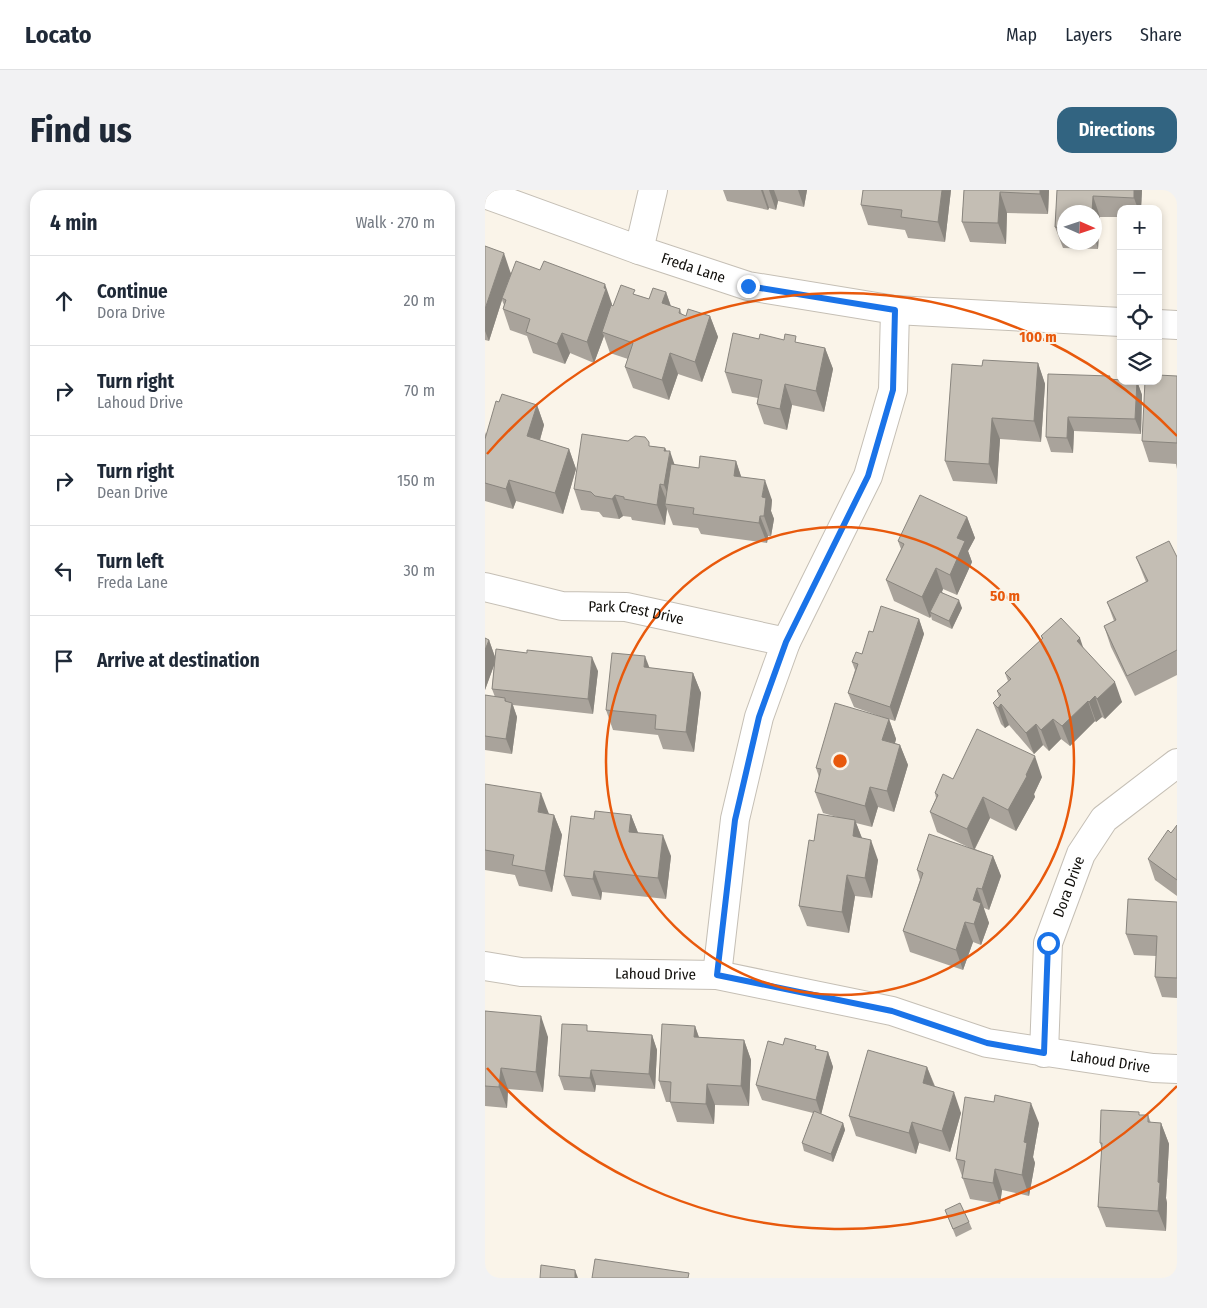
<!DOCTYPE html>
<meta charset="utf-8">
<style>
body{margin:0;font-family:"Fira Sans Condensed",sans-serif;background:#f2f2f3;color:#1f2937}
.controls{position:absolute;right:15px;top:15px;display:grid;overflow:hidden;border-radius:10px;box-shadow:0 2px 8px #0003}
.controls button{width:45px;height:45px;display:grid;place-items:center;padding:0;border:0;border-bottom:1px solid #e0e1e3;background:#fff;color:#1f2937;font:25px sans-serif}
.compass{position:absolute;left:572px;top:15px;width:45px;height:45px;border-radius:50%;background:#fff;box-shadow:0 2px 8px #0003;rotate:93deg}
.stop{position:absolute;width:15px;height:15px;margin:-11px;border:4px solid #1a73e8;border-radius:50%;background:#fff}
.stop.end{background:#1a73e8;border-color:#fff;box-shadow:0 1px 5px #0008}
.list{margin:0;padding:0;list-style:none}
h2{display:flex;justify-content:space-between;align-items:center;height:65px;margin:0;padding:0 20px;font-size:21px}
h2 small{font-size:16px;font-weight:400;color:#747a83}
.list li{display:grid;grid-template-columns:32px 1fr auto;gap:15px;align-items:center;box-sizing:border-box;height:90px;padding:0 20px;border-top:1px solid #e0e1e3}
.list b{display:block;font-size:19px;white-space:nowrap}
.list p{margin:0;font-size:16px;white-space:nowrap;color:#747a83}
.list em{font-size:16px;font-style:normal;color:#747a83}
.icon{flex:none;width:28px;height:28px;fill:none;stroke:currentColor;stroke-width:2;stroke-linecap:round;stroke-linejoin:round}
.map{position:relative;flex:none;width:692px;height:1088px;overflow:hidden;border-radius:15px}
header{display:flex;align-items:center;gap:30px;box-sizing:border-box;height:70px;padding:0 25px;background:#fff;border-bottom:1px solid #e0e1e3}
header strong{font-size:24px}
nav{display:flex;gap:28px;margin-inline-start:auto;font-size:18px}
.intro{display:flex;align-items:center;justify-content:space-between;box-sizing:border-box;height:120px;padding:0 30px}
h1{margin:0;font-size:35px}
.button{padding:12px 22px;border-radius:15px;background:#326481;color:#fff;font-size:18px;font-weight:700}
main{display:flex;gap:30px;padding:0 30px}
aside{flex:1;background:#fff;border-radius:15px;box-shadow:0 2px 8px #0003}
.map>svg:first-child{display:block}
</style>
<header>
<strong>Locato</strong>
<nav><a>Map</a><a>Layers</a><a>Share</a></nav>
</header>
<div class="intro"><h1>Find us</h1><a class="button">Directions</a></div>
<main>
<aside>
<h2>4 min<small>Walk · 270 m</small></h2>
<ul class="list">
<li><svg class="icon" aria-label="ahead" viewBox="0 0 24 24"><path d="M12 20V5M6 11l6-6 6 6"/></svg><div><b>Continue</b><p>Dora Drive</p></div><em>20 m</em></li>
<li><svg class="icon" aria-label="right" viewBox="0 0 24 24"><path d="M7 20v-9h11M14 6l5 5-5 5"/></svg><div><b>Turn right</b><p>Lahoud Drive</p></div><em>70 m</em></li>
<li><svg class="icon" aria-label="right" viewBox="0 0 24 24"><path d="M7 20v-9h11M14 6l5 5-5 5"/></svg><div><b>Turn right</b><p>Dean Drive</p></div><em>150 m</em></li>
<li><svg class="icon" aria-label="left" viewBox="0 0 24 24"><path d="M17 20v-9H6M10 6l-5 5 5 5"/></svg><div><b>Turn left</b><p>Freda Lane</p></div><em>30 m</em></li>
<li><svg class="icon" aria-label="arrive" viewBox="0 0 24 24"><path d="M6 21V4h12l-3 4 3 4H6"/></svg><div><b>Arrive at destination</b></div></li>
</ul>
</aside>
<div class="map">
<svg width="692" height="1088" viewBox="0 0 692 1088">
<rect width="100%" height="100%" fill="#faf4e9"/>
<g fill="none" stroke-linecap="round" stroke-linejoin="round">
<defs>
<g id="street">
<path id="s1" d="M0,4L154,60L263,96L410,120L636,132"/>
<polyline points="154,60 168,0"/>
<polyline points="673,134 692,135"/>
<path id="s2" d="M0,397L77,416L141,417L301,452"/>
<path id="s3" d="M0,776L36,782L232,785L407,821L502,853L668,878L692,879"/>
<polyline points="232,785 250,629 274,527 301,452 383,286 408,200 410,120"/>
<path id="s4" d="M559,863L563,753L596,664L619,629L692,573"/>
</g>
</defs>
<use href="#street" stroke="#c5bfb5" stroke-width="30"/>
<use href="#street" stroke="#fff" stroke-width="28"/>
</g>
<g fill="#a9a39b" fill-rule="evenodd">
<polygon points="238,0 322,0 319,17 293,11 291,20 284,18 283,20 242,11"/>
<polygon points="466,0 460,52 423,48 420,40 383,35 376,15"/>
<polygon points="479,0 564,0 563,24 522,23 521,54 485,52 477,32"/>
<path d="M572,0H657L656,19H636V27H615L613,59L578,58L570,37ZM580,22H610V52H580Z"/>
<polygon points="0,56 26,83 127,114 127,116 128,116 152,105 164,109 181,102 186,116 195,119 197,125 201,126 225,126 233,147 217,192 193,184 184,210 148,198 140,177 143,169 125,163 119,146 109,173 85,163 80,174 48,163 42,146 25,140 18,119 19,115 17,110 4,151 0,150"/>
<polygon points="274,149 314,153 340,158 348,179 339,222 307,215 302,240 279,234 272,214 273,208 247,203 240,182"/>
<polygon points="553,173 560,194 556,252 515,249 512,294 468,291 460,271 497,176"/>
<polygon points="692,186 692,279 691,274 664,272 657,251"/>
<polygon points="626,190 636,191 652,191 657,205 656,244 589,241 588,263 566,262 561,247"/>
<polygon points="14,212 52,215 59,235 55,250 84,259 91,279 78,324 31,311 28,319 0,311 0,242 1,245"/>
<polygon points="166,256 180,258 190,275 214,278 251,271 256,287 287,310 286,321 289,329 286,346 283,346 282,353 216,344 213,338 188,335 182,319 180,335 147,330 146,327 138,326 134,329 118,327 114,322 96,320 89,299"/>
<polygon points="482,327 490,348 483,361 487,372 472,405 458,399 457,402 477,418 467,439 447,430 446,426 445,428 409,411 401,390 416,359 413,351"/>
<polygon points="651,367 692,367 692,485 650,506 626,457 619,436 629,431 622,412 661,392"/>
<polygon points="434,429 439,444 410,531 404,529 411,549 410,553 415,555 423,575 409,622 393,617 387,637 371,633 377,648 393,670 387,708 370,706 364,743 322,736 314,716 329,651 352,627 338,623 330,602 334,587 331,578 397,527 369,517 363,503 370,480 367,472 377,464 388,442"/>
<polygon points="556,446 598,458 637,512 620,529 617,527 611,532 610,531 585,556 576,549 564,561 558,555 549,564 524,535 520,538 516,534 508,513 514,507 512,501 523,491 520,483 557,449"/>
<polygon points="0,448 4,450 10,467 113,481 108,524 28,515 32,527 27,564 0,560 0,505 10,507 7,499 9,475 0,500"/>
<polygon points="164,478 208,483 216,503 209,562 178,559 173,545 128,540 121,520"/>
<polygon points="557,587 549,604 550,607 531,641 505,628 490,659 508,666 516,686 504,720 499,718 499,720 504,733 496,755 488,752 478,780 425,762 418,741 435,690 432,680 485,658 452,642 445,622 451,608 450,603 468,589"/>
<polygon points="0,594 64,624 69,625 77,645 67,702 34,696 30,685 0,680"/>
<polygon points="146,625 153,643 186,666 181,709 117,702 116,710 87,706 79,686 109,629"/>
<polygon points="692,635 692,706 670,690 663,669 686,643"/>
<polygon points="692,712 692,808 677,807 670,787 671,766 649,765 641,744"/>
<polygon points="0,821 63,847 58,902 23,899 22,918 0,916"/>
<polygon points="210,836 214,847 259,850 266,870 264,916 230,915 229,934 192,932 185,912 181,912 174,891"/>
<polygon points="104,841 167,845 172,860 170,899 111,895 110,902 79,900 74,886"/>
<polygon points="298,855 332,859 343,862 348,877 336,924 358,933 360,940 348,972 319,961 317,953 328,923 277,910 271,895"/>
<polygon points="442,877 450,896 476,923 465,962 434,953 431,964 371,946 364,926"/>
<polygon points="509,912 554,933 548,967 550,973 544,1006 517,1000 515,1014 485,1009 471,969"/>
<polygon points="655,925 663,925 666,933 676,933 684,954 681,1008 682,1013 681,1041 621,1037 613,1017 617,959 615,953"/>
<polygon points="460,1020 484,1032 487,1039 471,1047"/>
</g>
<g fill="#89857e">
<polygon points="276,0 278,0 284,18 283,20"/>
<polygon points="284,0 289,0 293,11 291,20"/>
<polygon points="313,0 322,0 319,17"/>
<polygon points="457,0 466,0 460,52 453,32"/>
<polygon points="555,0 564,0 563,24 555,4"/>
<polygon points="649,0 657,0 656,19 653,19 649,8"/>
<polygon points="515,2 522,23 521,54 513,33"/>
<polygon points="608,6 615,27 613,59 610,49 610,22 607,22"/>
<polygon points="19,63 26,84 17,108 17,110 4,151 0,141 0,119"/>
<polygon points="120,94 127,114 117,142 119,146 109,173 102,152"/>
<polygon points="181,102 188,123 177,113"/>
<polygon points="225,126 233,147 217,192 210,172"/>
<polygon points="77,143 85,163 80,174 72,154"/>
<polygon points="340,158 348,179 339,222 331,201"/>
<polygon points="185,163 193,184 184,210 177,190"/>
<polygon points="553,173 560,194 556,252 549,231"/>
<polygon points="652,191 657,205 656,244 650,229"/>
<polygon points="300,194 307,215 302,240 295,219"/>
<polygon points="52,215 59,235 50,267 42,246"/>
<polygon points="583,227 589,241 588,263 582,248"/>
<polygon points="507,228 515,249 512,294 504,274"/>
<polygon points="180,258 184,269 185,261 192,282 187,315 179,295"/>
<polygon points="84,259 91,279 78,324 70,303"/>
<polygon points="251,271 258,292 249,286"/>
<polygon points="24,290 31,311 28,319 21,299"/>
<polygon points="280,290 287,310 286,321 289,329 286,346 279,326 277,307"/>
<polygon points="175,294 183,314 180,314 182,319 180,335 172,315"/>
<polygon points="130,305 138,326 134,329 127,309"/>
<polygon points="275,326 283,346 282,353 274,333"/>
<polygon points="482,327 490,348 483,361 487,372 472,405 465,385 472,348"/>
<polygon points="451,378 458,399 447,424 445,422 446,426 445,428 437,407"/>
<polygon points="474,410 477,418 467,439 464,431"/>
<polygon points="434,429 439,444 410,531 405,517"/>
<polygon points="595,448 602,469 592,451"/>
<polygon points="4,450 11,470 0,500 0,460"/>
<polygon points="160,466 168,487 159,477"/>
<polygon points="107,467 113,481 108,524 103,509"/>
<polygon points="208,483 216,503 209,562 201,542"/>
<polygon points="630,492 637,512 620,529 612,509"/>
<polygon points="610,506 617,527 611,532 604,512"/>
<polygon points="20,508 25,523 27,513 32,527 27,564 21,549"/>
<polygon points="603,511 610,531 585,556 577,536"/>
<polygon points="516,514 524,535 520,538 513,518"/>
<polygon points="404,529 411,549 405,571 397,550"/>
<polygon points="568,529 576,549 564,561 556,540"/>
<polygon points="551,534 558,555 549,564 541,543"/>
<polygon points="415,555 423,575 409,622 402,601"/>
<polygon points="550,566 557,587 549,604 550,607 531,641 523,620"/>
<polygon points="385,597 393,617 387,637 380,616"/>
<polygon points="56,603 64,624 53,622"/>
<polygon points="498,607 505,628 489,660 482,639"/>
<polygon points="69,625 77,645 67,702 60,681"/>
<polygon points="146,625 154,645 144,642"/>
<polygon points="370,630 378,651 368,646"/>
<polygon points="178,645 186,666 181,709 173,688"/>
<polygon points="386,650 393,670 387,708 380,688"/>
<polygon points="508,666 516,686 504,720 497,699"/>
<polygon points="109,681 117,702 116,710 108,689"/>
<polygon points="362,685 370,706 364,743 357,722"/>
<polygon points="492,698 504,733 496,755 489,734 488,710"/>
<polygon points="480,732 488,752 478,780 471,760"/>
<polygon points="56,826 63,847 58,902 51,882"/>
<polygon points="210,836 217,857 209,847"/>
<polygon points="167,845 172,860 170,899 164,884"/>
<polygon points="259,850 266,870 264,916 256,896"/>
<polygon points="343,862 348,877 336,925 331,910"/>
<polygon points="442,877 450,898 438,893"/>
<polygon points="16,878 23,899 22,918 14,897"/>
<polygon points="106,880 111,895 110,902 105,888"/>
<polygon points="222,894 230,915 229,934 221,914"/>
<polygon points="469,902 476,923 465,962 457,941"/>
<polygon points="546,913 554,933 548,967 550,973 544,1006 537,985 539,952"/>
<polygon points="427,932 434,953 431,964 424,943"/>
<polygon points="358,933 360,940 348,972 346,964"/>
<polygon points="676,933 684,954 681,1008 682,1013 681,1041 673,1021 673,992"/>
<polygon points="510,979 517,1000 515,1014 508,993"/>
<polygon points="90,1080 93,1088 90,1088"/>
</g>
<g fill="#c4beb4" stroke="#89857e">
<polygon points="378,0 457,0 453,32 416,27 417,20 376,15"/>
<polygon points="479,0 555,0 555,4 515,2 513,33 477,32"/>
<polygon points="572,0 649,0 649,8 608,6 607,22 580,22 580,38 570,37"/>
<polygon points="0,56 19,63 0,119"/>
<polygon points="31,71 55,80 59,71 120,94 119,98 121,99 102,152 77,143 72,154 41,142 45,129 18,119 21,110 17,108"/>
<polygon points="136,95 150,100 148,104 164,109 168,98 181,102 177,113 195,119 194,123 201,126 203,119 225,126 210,172 185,163 177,190 140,177 148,153 117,142 126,115 128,116"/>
<polygon points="248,143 274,149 275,144 299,150 300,144 311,146 310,152 340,158 331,201 300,194 295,219 272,214 277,190 240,182"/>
<polygon points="498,170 553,173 549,231 507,228 504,274 460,271 467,174 497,176"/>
<polygon points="563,184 625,186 624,189 636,190 636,191 652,191 650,229 583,227 582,248 561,247"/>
<polygon points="673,185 692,186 692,253 657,251 660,191 673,191"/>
<polygon points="17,204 52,215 42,246 84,259 70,303 24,290 21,299 0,293 0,249 11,211 14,212"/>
<polygon points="97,244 143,251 150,246 160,247 164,252 164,256 180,258 179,261 185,261 179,295 175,294 172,315 139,309 139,307 130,305 127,309 110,306 106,302 89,299"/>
<polygon points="215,266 251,271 249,286 280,290 277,307 281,308 279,326 275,326 274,333 208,324 209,318 180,314 186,274 214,278"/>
<polygon points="435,305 482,327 472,348 480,351 465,385 451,378 437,407 401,390 419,354 413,351"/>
<polygon points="684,351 692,367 692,460 642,486 619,436 631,430 622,412 663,391 651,367"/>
<polygon points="455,402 474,410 464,431 445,422"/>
<polygon points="396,416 434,429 405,517 363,503 373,474 367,472 371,462 377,464 384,441 388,442"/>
<polygon points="576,428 595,448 592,451 630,492 612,509 610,506 604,512 603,511 577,536 568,529 556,540 551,534 541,543 516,514 513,518 508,513 516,505 512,501 526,489 520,483 558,448 556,446"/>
<polygon points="0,448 4,450 0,460"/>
<polygon points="11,459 42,463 42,460 107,467 103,509 7,499"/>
<polygon points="127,463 160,466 159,477 208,483 201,542 170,539 171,525 121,520"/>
<polygon points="0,505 20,508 20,511 27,513 21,549 0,546"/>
<polygon points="350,513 404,529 397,550 415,555 402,601 385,597 380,616 330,602 336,579 331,578"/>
<polygon points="492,539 550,566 541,585 542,586 523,620 498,607 482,639 445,622 453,605 450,603 458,584 468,589"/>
<polygon points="0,594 56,603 53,622 69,625 60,681 27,675 29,665 0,660"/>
<polygon points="110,621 146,625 144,642 178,645 173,688 109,681 108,689 79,686 86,626 109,629"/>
<polygon points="333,624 370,630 368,646 386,650 380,688 362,685 357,722 314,716 324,650 329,651"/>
<polygon points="692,635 692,690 663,669 683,640 686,643"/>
<polygon points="444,644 508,666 497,699 492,698 488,710 496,713 489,734 480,732 471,760 418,741 438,683 432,680"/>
<polygon points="643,709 692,712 692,788 670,787 672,746 641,744"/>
<polygon points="0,821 56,826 51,882 16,878 14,897 0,896"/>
<polygon points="77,834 102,835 102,841 167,845 164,884 106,880 105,888 74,886"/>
<polygon points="177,834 210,836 209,847 259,850 256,896 222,894 221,914 185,912 186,892 174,891"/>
<polygon points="300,848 331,856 330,859 343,862 331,910 271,895 283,851 298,855"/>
<polygon points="383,860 442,877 438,893 469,902 457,941 427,932 424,943 364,926"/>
<polygon points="510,905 546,913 539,952 542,953 537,985 510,979 508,993 477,988 480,971 471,969 480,907 509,912"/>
<polygon points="616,920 654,922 654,925 663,925 663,932 676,933 673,992 675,993 673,1021 613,1017 617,953 615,953"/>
<polygon points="329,921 358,933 346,964 317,953"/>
<polygon points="475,1013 484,1032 468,1039 460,1020"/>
<polygon points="110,1069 204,1083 203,1088 107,1088"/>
<polygon points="56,1075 90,1080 90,1088 55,1088"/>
</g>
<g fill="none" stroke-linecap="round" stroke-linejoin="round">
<polyline stroke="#1a73e8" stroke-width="6" points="263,96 410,120 408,200 383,286 301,452 274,527 250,630 232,785 407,821 502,853 559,863 563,753"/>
</g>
<g fill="none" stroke="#e8590c" stroke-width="2.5">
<circle cx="355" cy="571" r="234"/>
<path d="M692 896A468 468 0 0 1 2 878M2 264A468 468 0 0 1 692 246"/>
</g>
<g text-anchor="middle" stroke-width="4" stroke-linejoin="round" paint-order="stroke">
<g font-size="15" fill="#110f0b" stroke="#faf4e9">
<text dy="5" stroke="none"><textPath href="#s1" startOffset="221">Freda Lane</textPath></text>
<text dy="5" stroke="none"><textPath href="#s2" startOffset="154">Park Crest Drive</textPath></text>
<text dy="5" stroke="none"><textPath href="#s4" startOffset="170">Dora Drive</textPath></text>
<text dy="5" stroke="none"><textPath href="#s3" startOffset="171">Lahoud Drive</textPath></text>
<text dy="5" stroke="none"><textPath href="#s3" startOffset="636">Lahoud Drive</textPath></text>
</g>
</g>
<circle cx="355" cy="571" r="8" fill="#e8590c" stroke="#faf4e9" stroke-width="2.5"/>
<g font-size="15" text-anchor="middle" font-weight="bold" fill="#e8590c" stroke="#faf4e9" stroke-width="4" stroke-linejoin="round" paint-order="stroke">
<text x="553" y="152">100 m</text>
<text x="520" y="411">50 m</text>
</g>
</svg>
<div class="controls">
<button>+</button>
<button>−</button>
<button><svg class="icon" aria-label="locate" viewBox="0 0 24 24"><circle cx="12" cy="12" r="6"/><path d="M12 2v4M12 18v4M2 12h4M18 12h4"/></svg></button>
<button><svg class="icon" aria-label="layers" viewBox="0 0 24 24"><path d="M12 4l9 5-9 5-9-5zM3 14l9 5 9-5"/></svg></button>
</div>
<svg class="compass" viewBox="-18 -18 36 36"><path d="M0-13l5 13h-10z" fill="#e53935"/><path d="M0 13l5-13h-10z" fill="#747a83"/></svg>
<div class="stop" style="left:563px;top:753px"></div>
<div class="stop end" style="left:263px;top:96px"></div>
</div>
</main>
